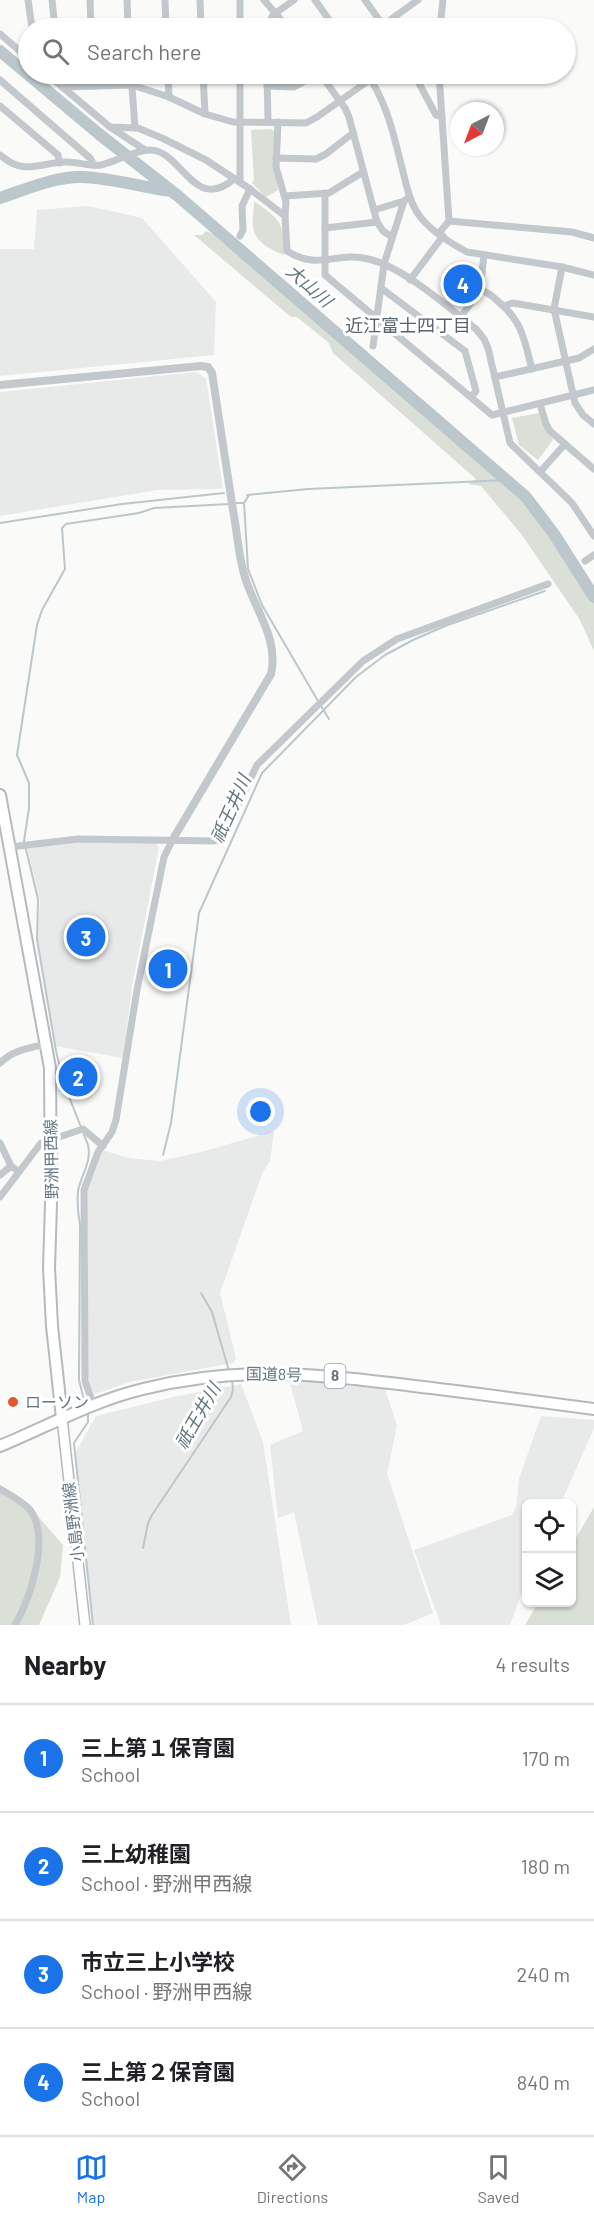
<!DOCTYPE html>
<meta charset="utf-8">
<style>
body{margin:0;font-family:Barlow,"Noto Sans JP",sans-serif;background:#f6f6f6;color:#202124}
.controls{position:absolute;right:18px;bottom:18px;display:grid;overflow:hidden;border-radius:9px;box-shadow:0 2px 4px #0004}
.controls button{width:54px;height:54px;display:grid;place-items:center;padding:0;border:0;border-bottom:2px solid #e0e0e0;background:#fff;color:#202124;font:30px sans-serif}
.compass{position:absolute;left:450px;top:102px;width:54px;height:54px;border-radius:50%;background:#fff;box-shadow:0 2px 4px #0004;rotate:222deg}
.you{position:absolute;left:261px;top:1112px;width:21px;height:21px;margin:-15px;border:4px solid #fff;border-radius:50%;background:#1a73e8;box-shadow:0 0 0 9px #1a73e833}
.badge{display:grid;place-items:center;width:39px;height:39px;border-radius:50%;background:#1a73e8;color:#fff;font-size:20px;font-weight:700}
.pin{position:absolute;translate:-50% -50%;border:3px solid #fff;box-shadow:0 2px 6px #0006}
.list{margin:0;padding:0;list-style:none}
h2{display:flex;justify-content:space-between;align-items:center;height:78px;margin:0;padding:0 24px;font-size:26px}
h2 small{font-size:20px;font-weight:400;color:#757577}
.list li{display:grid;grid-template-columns:39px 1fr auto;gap:18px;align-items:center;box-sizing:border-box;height:108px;padding:0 24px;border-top:2px solid #e0e0e0}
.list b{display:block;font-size:22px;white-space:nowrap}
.list p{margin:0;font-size:20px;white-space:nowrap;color:#757577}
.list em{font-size:20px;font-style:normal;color:#757577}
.icon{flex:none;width:33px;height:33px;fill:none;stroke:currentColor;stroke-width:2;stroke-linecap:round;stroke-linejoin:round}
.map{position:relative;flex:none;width:594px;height:1625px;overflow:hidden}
.search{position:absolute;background:#fff;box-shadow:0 2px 4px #0004;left:18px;right:18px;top:18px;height:66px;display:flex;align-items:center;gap:15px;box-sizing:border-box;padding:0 21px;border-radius:33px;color:#757577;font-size:22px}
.sheet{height:510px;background:#fff}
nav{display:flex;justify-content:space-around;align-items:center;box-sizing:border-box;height:84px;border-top:2px solid #e0e0e0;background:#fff;font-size:16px;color:#757577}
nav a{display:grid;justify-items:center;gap:3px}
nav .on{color:#1a73e8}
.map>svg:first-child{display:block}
</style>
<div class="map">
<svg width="594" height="1625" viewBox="0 0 594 1625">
<rect width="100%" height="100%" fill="#fafaf8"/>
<g fill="#e8e9e9">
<polygon points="88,206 142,218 216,302 214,355 0,376 0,249 34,249 37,210"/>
<polygon points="196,372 206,378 223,489 158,490 0,516 0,392"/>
<polygon points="154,841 159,847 132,987 123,1058 55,1046 36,940 40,901 27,847 74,842"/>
<polygon points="274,1131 270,1161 262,1174 220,1293 236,1358 233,1363 130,1382 92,1395 88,1377 88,1233 85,1197 88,1181 102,1150 129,1158 160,1161 201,1152"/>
<polygon points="303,1380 385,1389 397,1426 387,1474 433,1613 404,1625 318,1625 294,1512 278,1518 270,1445 303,1431 290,1383"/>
<polygon points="241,1384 263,1442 291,1625 93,1625 75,1453 96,1416 178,1396"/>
<polygon points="541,1416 594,1420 594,1428 561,1503 526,1504 526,1581 510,1625 441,1625 414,1550 512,1515 516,1507 519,1479"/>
</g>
<g fill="#dadfd7">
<polygon points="272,129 276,134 274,160 278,190 266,197 252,183 254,180 251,130"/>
<path d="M254,201C280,220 285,222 284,255C273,251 257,243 254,231C251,223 254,210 254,201Z"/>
<polygon points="206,231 241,247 451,424 504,473 566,547 594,591 594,651 580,620 522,535 481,486 468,484 476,479 333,353 329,343 297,317 291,317 194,235 202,235"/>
<polygon points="539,413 553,440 538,460 519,445 512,418"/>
<polygon points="0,1491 35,1513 63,1545 60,1577 39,1625 0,1625"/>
<polygon points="594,1507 594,1625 525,1625 538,1603 572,1602 572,1545"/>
</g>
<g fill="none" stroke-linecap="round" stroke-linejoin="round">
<g stroke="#bbc7cb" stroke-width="2">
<polyline points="247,495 308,489 507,480"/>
<polyline points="249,495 244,503 248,569 262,605 318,701"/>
<polyline points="235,503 244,503"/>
<polyline points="0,523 122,504 224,493"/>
<polyline points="321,706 329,719"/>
<polyline points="163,1155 171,1123 199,913 262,773 356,677 385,655 413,640 445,626 545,591"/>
<polyline points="201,1293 212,1312 229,1371"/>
<path d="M85,1404L79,1380L80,1225C78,1214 77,1202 78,1191C81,1175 92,1162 88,1145L64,1084L56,1051L37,939L38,899L24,841L29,808V783L17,755L37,625L42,610L65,569L62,528L66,524L139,513L154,508L229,504"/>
<polyline points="88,1413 88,1422 74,1443 93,1625"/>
<polyline points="143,1548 148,1523 152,1515 231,1397 233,1390 232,1379"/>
</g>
<g stroke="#bbc7cb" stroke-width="12">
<polyline points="0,51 99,134 178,196 526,497 554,534 594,597"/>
<path d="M0,198C24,190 56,176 82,177C112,178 141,187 171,191"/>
</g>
<defs>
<polyline id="secondary" points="62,1418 85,1625"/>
<polyline id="primary" points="0,795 50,1068 51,1203 49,1268 52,1326 62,1418"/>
<path id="trunk" d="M0,1446C48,1426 93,1401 143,1389C239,1365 317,1374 414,1386C474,1393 534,1401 594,1409"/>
</defs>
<use href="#secondary" stroke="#b3babf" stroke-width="12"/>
<use href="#primary" stroke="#b5babe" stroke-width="14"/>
<use href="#trunk" stroke="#b4b9bd" stroke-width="14"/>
<g stroke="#c3c8cc" stroke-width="7">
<polyline points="28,0 32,28"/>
<polyline points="52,0 55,28"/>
<polyline points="90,0 91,28"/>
<polyline points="127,0 128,28"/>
<polyline points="165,0 166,28"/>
<polyline points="200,0 201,28"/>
<polyline points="240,0 240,28"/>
<polyline points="264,0 288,28"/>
<polyline points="315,0 335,28"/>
<polyline points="365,0 385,28"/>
<polyline points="383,25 418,0"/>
<polyline points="267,28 273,15 294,0"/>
<polyline points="440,28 443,0"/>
<polyline points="0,34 28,58"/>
<path d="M47,74L110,127L138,128L164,139L206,160L250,189L285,216L287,251C318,271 337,251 368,259C404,267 446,306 476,329L484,339L488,348L510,443L572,503L594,536"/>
<polyline points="61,74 62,87 132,85 169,97 205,114 233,122 306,123 317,117 378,74"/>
<polyline points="94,74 95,86"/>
<polyline points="131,74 135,128"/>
<polyline points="168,74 169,97"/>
<polyline points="203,74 205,114"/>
<polyline points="267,74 268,121"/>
<polyline points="320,74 345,108 349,117 377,222 383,231 392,237"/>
<path d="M367,74C386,101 393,132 401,164C406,182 409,204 422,219C433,232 452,244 467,252L562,267L594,275"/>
<polyline points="414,74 436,115 442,117"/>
<polyline points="0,80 90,158 94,165"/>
<polyline points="267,86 294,87 318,74"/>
<polyline points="0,106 58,155 60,163"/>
<polyline points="278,122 276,167 286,202 285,216"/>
<polyline points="110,127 145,150"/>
<path d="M0,155C24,176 38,163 65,162C77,161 89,167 101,165C118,161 132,151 149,150C182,149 193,214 234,179"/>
<polyline points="276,158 316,159 326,154 353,133"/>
<polyline points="240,182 240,74"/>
<polyline points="325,193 325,275 492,415 594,390"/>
<polyline points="285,196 329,193 363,172"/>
<polyline points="374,210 404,201"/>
<polyline points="449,221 572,232 594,238"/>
<polyline points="325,228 377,222"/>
<polyline points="439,233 449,221 439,74"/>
<polyline points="240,236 243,230 242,206 250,189"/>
<polyline points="562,267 554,309 575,403 583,415 594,424"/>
<polyline points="410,280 443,236"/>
<polyline points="381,288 465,351 476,391 471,397"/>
<path d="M480,290C489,292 493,297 500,303C523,323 524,340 532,369"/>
<polyline points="504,306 513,303 594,317"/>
<polyline points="460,318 480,290 484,255"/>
<polyline points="373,346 384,264 404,201 410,197"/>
<polyline points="495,377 579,358 594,349"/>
<polyline points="540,404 546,424 550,431 594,469"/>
<polyline points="540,472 565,444"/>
<polyline points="585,561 594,555"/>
<polyline points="10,847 78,839 215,841 222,839 257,765 363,661 397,639 548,584"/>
<path d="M0,1063C13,1050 29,1048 47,1044"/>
<polyline points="0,1143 11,1166 18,1171"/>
<polyline points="0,1175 11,1166"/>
<polyline points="0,1197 41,1143 83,1129 103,1146"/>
<polyline points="93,1404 85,1381 84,1190 98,1152 112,1132 116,1120 137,990 164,857 173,839"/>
<path d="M0,1489C10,1495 24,1502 31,1511C50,1539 30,1599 15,1625"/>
</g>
<path stroke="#c3c8cc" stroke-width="8" d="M0,385L201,366L208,367L212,373C219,419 226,464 233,510C238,537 239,566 250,591C261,618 278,644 271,674L173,839"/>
<use href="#secondary" stroke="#fff" stroke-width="9"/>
<use href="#primary" stroke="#fff" stroke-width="10"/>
<use href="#trunk" stroke="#fff" stroke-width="10"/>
</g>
<circle fill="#e4572e" stroke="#fff" stroke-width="2" cx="13" cy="1402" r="6"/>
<g text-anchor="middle" stroke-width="6" stroke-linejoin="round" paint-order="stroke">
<rect fill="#fff" stroke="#939fa8" stroke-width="1.5" x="324.5" y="1364" width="21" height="24" rx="4.5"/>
<g font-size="15" font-weight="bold" fill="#657683">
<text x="335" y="1381">8</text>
</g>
<g font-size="16" fill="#657683" stroke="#fff">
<text transform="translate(51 1159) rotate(-91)" y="6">野洲甲西線</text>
<text transform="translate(274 1374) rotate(1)" y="6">国道8号</text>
<text transform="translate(73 1522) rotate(-97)" y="6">小島野洲線</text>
</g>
<g font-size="16" fill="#657683" stroke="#fff" text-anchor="start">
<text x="25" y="1408">ローソン</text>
</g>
<g font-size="18" font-style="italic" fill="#60757c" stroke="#fff">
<text transform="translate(309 286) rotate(41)" y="6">大山川</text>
<text transform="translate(231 809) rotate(-66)" y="6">祇王井川</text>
<text transform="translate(198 1416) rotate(-60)" y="6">祇王井川</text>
</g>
<g font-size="18" fill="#57646e" stroke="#fff">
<text x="408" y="332">近江富士四丁目</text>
</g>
</g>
</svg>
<div class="controls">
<button><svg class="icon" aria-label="locate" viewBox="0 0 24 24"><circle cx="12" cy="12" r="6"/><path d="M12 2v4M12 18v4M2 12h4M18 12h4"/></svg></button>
<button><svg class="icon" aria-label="layers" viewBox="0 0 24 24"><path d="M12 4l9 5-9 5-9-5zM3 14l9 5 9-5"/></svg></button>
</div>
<svg class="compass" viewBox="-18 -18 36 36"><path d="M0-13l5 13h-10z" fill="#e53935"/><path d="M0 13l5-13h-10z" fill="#757577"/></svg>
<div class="you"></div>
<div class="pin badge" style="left:168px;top:969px">1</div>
<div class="pin badge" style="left:78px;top:1077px">2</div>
<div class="pin badge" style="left:86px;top:937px">3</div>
<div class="pin badge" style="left:463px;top:284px">4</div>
<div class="search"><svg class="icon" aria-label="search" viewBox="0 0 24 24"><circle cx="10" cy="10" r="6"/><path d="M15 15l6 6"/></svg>Search here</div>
</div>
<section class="sheet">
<h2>Nearby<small>4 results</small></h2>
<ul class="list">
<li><span class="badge">1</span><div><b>三上第１保育園</b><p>School</p></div><em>170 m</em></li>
<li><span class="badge">2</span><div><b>三上幼稚園</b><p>School · 野洲甲西線</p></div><em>180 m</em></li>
<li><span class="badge">3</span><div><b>市立三上小学校</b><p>School · 野洲甲西線</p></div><em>240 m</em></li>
<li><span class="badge">4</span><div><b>三上第２保育園</b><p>School</p></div><em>840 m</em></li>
</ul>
</section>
<nav>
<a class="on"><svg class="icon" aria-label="map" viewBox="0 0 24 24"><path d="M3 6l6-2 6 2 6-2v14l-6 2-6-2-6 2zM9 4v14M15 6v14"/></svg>Map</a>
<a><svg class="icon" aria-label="directions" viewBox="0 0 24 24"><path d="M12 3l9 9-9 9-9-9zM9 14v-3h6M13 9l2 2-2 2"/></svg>Directions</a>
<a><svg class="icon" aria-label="saved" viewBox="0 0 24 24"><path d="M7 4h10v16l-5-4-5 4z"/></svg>Saved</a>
</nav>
